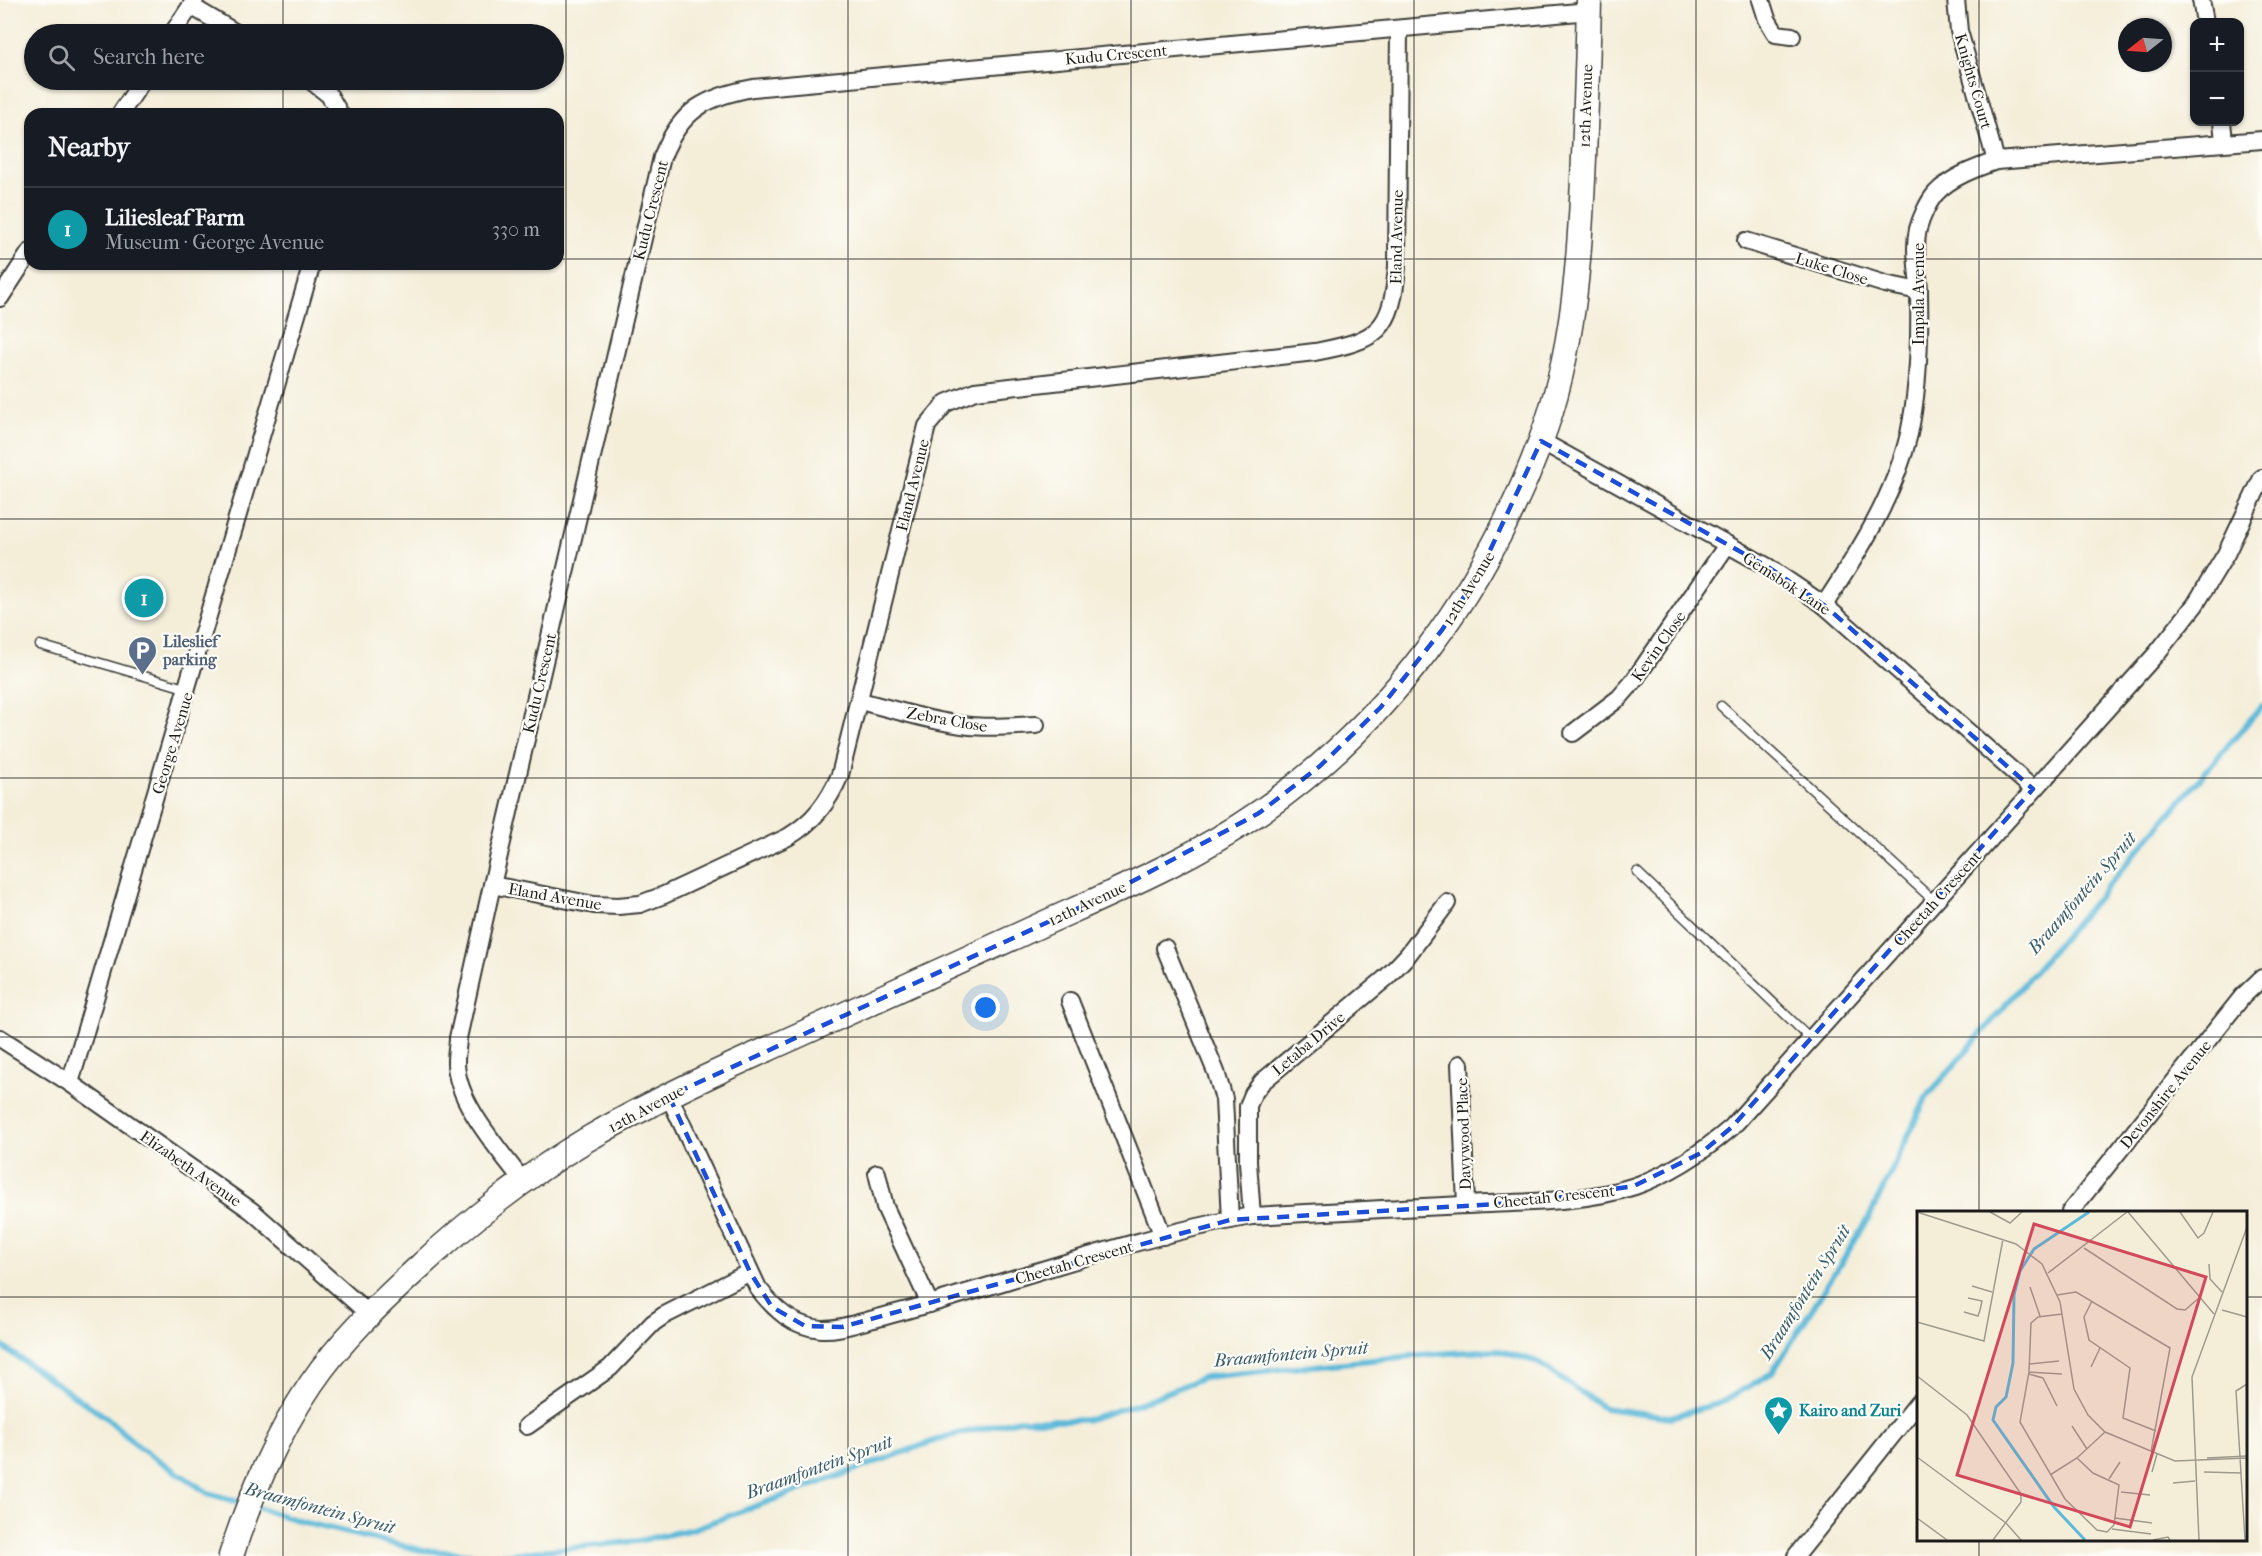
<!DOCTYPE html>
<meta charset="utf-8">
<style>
body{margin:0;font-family:"IM FELL French Canon",serif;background:#20242c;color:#f1f3f6}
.controls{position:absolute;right:18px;top:18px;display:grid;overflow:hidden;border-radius:12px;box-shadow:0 2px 4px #0004}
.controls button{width:54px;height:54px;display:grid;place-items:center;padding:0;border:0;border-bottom:2px solid #363941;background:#171b24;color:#f1f3f6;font:30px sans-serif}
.compass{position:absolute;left:2118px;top:18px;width:54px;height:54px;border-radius:50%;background:#171b24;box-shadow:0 2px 4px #0004;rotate:253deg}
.you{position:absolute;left:986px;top:1008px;width:21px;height:21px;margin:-15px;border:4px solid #fff;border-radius:50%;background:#1a73e8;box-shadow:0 0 0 9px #1a73e833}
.badge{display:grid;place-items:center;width:39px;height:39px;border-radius:50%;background:#d1495b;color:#fff;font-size:20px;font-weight:700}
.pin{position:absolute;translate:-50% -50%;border:3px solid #fff;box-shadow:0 2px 6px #0006}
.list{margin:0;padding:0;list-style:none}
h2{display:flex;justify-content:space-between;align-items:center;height:78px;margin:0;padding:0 24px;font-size:26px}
h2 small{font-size:20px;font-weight:400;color:#9ea1a6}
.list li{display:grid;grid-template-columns:39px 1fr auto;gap:18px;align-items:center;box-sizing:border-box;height:84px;padding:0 24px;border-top:2px solid #363941}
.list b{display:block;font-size:22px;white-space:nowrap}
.list p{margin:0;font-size:20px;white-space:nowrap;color:#9ea1a6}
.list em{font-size:20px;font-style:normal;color:#9ea1a6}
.icon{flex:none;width:33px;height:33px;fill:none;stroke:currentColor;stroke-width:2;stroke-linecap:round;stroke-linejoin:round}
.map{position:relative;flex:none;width:2262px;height:1556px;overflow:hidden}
.search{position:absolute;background:#171b24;box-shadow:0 2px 4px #0004;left:24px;top:24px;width:540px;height:66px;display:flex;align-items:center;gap:15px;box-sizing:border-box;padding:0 21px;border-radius:33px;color:#9ea1a6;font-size:22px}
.panel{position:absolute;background:#171b24;box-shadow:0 2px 4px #0004;left:24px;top:108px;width:540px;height:162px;border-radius:18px}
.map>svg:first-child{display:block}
</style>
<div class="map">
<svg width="2262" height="1556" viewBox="0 0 2262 1556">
<rect width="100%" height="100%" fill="#fdfcf7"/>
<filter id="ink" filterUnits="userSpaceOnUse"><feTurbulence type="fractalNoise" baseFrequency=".0167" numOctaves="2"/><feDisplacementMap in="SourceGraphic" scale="12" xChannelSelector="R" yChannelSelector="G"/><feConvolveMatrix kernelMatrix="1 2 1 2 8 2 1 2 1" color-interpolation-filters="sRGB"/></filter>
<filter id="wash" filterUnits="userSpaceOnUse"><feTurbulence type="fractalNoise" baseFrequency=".008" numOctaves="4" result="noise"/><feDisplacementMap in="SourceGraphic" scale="24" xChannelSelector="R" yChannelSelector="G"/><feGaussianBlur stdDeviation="1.35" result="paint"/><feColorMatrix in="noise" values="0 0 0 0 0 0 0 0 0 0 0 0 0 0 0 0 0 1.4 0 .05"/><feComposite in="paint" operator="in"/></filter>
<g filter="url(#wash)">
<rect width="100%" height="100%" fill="#f4eed9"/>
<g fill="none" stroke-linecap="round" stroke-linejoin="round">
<g stroke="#5bb9d9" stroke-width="6">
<polyline points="0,1345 107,1418 140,1448 208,1493 245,1504"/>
<polyline points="255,1507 306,1523 421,1550 491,1556 638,1541 693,1529 945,1437 1019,1420 1086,1420 1146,1401 1204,1377 1422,1355 1496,1350 1535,1361 1604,1408 1670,1417 1720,1403 1772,1373 1869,1218 1926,1098 2262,706"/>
</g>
</g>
</g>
<g filter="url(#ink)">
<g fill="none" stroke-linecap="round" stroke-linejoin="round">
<defs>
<g id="lane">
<polyline points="40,645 188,689"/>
<polyline points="1721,706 1934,901"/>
<polyline points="1637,872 1811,1039"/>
</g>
<g id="street">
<polyline points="1761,0 1767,19 1776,34 1792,36"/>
<polyline points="1956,0 1959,31 1996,161"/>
<polyline points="2201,0 2205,22"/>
<polyline points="191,6 238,34"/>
<polyline points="172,34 195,0"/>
<polyline points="310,80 329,95 340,114"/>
<polyline points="120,114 143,80"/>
<polyline points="2222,122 2224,141"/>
<polyline points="1746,241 1885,284 1919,291"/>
<polyline points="0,298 30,252"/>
<polyline points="1541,441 1768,567 1824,605 2033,789"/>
<path d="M1824,605C1859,552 1894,497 1909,434C1919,388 1920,340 1919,293C1919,273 1913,250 1918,229C1921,218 1928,202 1936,193C1951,177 1976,168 1996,161L2262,140"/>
<path d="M860,701C896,710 933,722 970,726C992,728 1014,726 1036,725"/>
<polyline points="1573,733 1619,698 1633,682 1727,545"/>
<path d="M492,885L594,905L618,906L640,904L664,895L788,837C813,822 828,803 840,775L927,426L946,403L975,391L1315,352C1378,340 1392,332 1397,266L1399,29"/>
<polyline points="1165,948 1216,1072 1224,1099 1230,1220"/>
<polyline points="1070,1001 1163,1236"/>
<polyline points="0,1038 70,1083 252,1211 369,1314"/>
<polyline points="1460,1064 1466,1205"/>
<polyline points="70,1083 312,264"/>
<path d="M669,1096L758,1288C775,1310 792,1326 821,1329C839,1330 857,1323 874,1319C899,1312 924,1306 949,1298C1049,1269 1149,1234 1252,1216C1324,1212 1395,1208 1467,1205C1521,1202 1584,1203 1635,1186C1672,1173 1703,1152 1732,1127L2157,653L2195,605L2226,554L2262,478"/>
<polyline points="877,1173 885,1207 930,1304"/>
<path d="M524,1183C501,1151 455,1102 456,1061C456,1053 458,1045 458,1038L492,885L662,157C681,110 705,97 753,88L1589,11"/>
<polyline points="2070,1212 2243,996 2262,978"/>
<polyline points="1252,1216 1248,1162 1248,1106 1253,1094 1262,1082 1387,977 1407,956 1447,903"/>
<polyline points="527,1426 610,1368 653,1323 663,1316 750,1272"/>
<polyline points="1796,1556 1918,1403"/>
</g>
<path id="secondary" d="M231,1556C249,1499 277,1434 311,1384C340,1341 379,1304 417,1269C466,1223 528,1175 586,1140C654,1100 725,1068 797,1036C871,1002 946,968 1021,934C1101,897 1187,863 1260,812C1389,723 1485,589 1540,443C1575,351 1580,254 1584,157C1586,104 1588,52 1589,0"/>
</defs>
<use href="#lane" stroke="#3c3c38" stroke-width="11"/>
<use href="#street" stroke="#3c3c38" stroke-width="20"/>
<use href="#secondary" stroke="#3c3c38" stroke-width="27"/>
<use href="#lane" stroke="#fff" stroke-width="8"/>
<use href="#street" stroke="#fff" stroke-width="16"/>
<use href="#secondary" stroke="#fff" stroke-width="24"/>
</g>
</g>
<path fill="none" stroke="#1d4ed8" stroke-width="4.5" stroke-dasharray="12 8" stroke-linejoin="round" d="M1541,441L1768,567L1824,605L2033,789L1732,1127L1701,1153L1634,1186L1530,1202L1230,1220L842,1327L805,1326L772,1307L750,1272L669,1096L1107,895L1259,813L1320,766L1381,707L1442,630L1479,574Z"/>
<path fill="none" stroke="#1c1c1c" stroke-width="1.5" stroke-opacity="0.55" d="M283,0V34M566,0V1556M848,0V1556M1131,0V1556M1414,0V1556M1696,0V1556M1979,0V1212M283,80V114M0,259H30M558,259H2262M283,264V1556M0,519H2262M0,778H2262M0,1037H2262M0,1297H1918M2246,1297H2262M1979,1540V1556"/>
<defs>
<symbol id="parking-pin" viewBox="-11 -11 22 30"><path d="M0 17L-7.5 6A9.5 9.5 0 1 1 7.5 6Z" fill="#5c6f8a" stroke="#fdfcf7"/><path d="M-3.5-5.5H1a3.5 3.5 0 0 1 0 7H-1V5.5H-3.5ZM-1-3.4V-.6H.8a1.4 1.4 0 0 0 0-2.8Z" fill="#fff"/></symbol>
<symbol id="sight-pin" viewBox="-11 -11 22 30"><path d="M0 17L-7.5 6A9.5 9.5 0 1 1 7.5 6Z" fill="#0f9aa8" stroke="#fdfcf7"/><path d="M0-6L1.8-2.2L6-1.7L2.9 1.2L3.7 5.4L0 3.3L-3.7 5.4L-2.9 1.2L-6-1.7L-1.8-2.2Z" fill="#fff"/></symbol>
</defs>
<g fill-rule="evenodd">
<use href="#parking-pin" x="126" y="634" width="33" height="45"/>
<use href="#sight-pin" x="1762" y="1394" width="33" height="45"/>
</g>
<g text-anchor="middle" stroke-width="4.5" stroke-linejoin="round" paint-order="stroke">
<g font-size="16" fill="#1c1c1c" stroke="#fdfcf7">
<text transform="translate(1116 54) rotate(-5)" y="6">Kudu Crescent</text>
<text transform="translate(1974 81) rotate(74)" y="6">Knights Court</text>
<text transform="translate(1585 106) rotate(-88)" y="6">12th Avenue</text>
<text transform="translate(650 210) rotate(-76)" y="6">Kudu Crescent</text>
<text transform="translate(1396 237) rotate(-89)" y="6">Eland Avenue</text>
<text transform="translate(1832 268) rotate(17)" y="6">Luke Close</text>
<text transform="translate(1918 294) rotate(-90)" y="6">Impala Avenue</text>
<text transform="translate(912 485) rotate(-76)" y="6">Eland Avenue</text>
<text transform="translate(1787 583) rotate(33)" y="6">Gemsbok Lane</text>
<text transform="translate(1468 588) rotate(-58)" y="6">12th Avenue</text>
<text transform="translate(1658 646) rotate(-55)" y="6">Kevin Close</text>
<text transform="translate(539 683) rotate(-77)" y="6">Kudu Crescent</text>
<text transform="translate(947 719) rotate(10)" y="6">Zebra Close</text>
<text transform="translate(172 743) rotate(-73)" y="6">George Avenue</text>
<text transform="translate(555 896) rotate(10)" y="6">Eland Avenue</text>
<text transform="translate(1937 898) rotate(-48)" y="6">Cheetah Crescent</text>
<text transform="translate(1087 903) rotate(-25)" y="6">12th Avenue</text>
<text transform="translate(1308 1043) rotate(-40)" y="6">Letaba Drive</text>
<text transform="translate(2165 1094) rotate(-51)" y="6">Devonshire Avenue</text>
<text transform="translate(646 1108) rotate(-28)" y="6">12th Avenue</text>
<text transform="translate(1463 1134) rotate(-92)" y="6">Davywood Place</text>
<text transform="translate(191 1168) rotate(35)" y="6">Elizabeth Avenue</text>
<text transform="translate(1554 1196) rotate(-6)" y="6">Cheetah Crescent</text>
<text transform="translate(1074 1262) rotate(-16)" y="6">Cheetah Crescent</text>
</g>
<g font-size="16" font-weight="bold" fill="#4e5e75" stroke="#fdfcf7" text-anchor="start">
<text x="163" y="647">Lileslief<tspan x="163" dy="18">parking</tspan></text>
</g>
<g font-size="16" font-weight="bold" fill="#0d838f" stroke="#fdfcf7" text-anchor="start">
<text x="1799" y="1416">Kairo and Zuri</text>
</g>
<g font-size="18" font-style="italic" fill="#355b68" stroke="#fdfcf7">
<text transform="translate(2082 893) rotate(-49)" y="6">Braamfontein Spruit</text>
<text transform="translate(1805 1292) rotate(-58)" y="6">Braamfontein Spruit</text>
<text transform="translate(1291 1354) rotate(-5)" y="6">Braamfontein Spruit</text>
<text transform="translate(819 1467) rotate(-20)" y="6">Braamfontein Spruit</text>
<text transform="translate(320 1508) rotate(15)" y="6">Braamfontein Spruit</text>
</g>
</g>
<g transform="translate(1917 1211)">
<rect width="330" height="330" fill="#f4eed9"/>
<path fill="none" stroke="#5bb9d9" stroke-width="3" d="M168,329L137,296L76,209L79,196L89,186L96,152L97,84L103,60L117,38L172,1"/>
<path fill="none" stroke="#9e9a8d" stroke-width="1.5" d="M0,1L99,33L125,53L143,91L157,178L171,204L188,221L258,250L330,247M73,1L93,12L105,1M211,1L297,103M263,1L281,27L287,22L296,1M167,37L260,98L268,99L282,87M292,53L293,68L305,81M131,62L210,1M55,75L75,81M113,76L123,105M140,84L159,81L253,137L234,241M175,90L167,106L172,129L213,157L206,207L239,220M305,99L330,106M47,101L61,105L63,99L65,90L51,87M145,103L121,106L114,112L112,161L103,211L148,288L180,319L190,321L197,314L202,274L176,262L160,247M0,111L67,130L86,28M113,153L142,150M174,156L183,137M112,161L145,163M112,163L126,167L140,195M0,165L50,204L104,283V291L76,329M155,215L170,238M0,246L89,312L104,329M290,247L330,245M235,261L240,243M287,261L324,262M133,264L160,247L188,221M192,268L203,251M256,272L278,270M204,281L233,284M0,307L30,329M198,307L235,312M195,318L234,323M236,329L251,326L253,329M282,329L275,166L330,16M328,329L319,180L330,173"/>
<path fill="#d1495b" fill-opacity="0.15" stroke="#d1495b" stroke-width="3" d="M117,13L289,66L213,316L40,264Z"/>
<rect width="330" height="330" fill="none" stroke="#1c1c1c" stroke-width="3"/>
</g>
</svg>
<div class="controls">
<button>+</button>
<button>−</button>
</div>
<svg class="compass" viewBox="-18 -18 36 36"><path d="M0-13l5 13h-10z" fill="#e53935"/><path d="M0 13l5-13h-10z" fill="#9ea1a6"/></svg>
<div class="you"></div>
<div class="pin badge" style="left:144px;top:598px;background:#0f9aa8">1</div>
<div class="search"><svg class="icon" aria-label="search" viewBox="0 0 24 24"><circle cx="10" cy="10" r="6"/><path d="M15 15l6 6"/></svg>Search here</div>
<section class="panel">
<h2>Nearby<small></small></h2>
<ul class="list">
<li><span class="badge" style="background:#0f9aa8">1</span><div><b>Liliesleaf Farm</b><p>Museum · George Avenue</p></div><em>330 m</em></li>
</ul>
</section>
</div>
